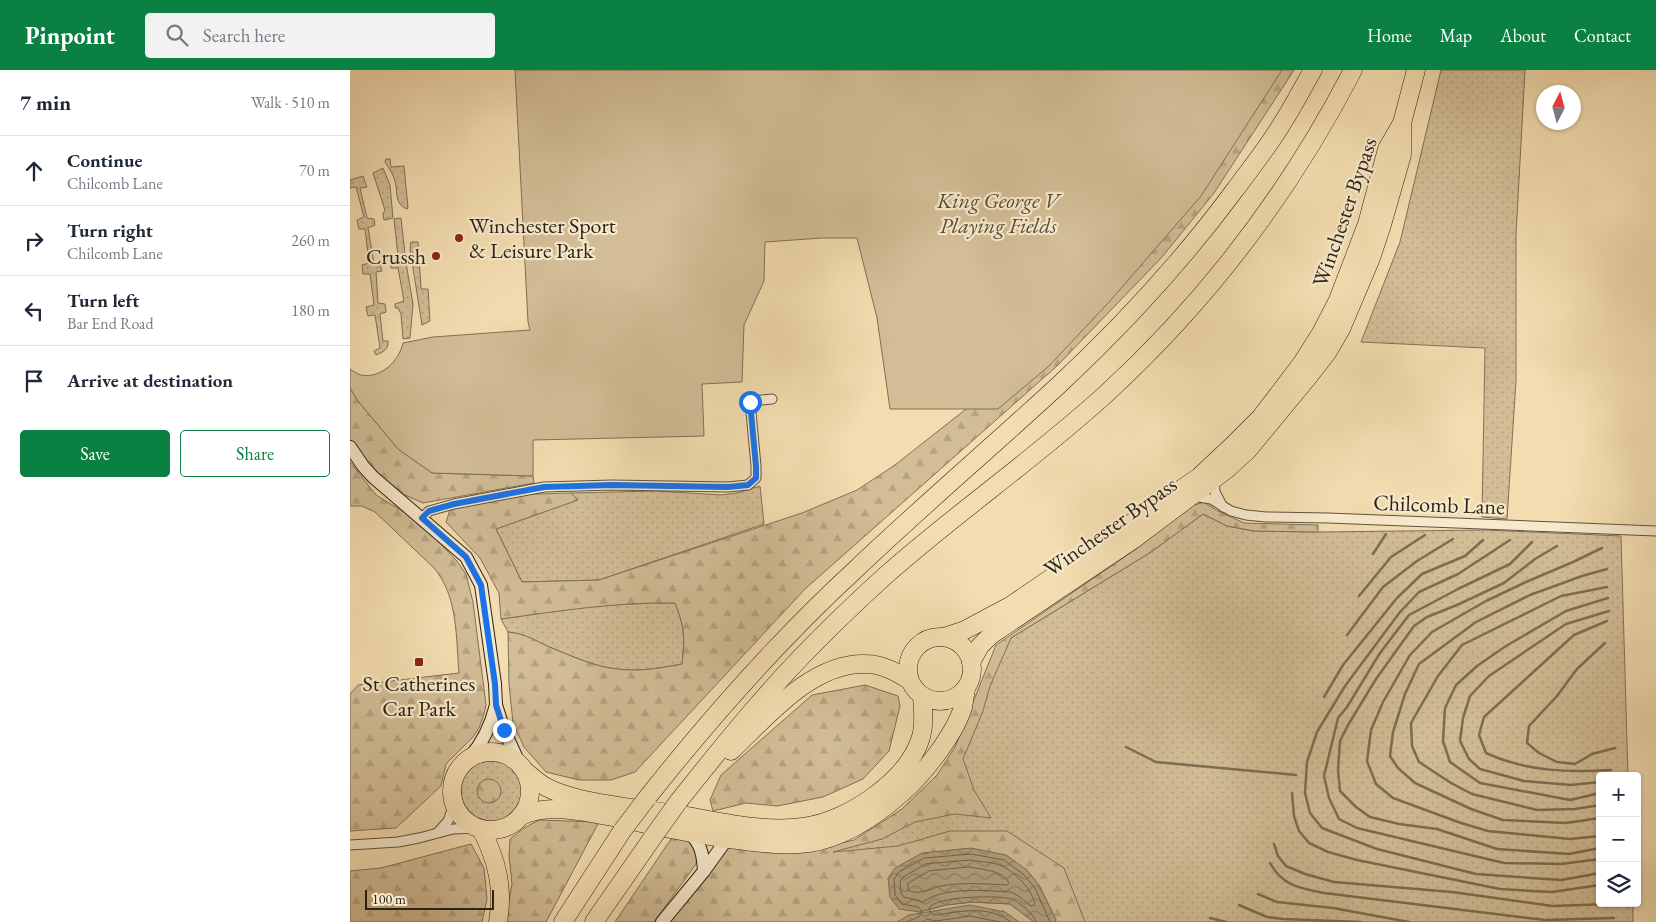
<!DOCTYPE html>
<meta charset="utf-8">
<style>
body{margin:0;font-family:"EB Garamond",serif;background:#f2f2f3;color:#1f2937}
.controls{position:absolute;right:15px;bottom:15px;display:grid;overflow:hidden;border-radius:5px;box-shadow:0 1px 4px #0004}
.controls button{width:45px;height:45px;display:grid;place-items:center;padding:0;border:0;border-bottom:1px solid #e0e1e3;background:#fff;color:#1f2937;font:25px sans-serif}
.compass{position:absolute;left:1186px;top:15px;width:45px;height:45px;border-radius:50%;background:#fff;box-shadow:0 1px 4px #0004;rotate:6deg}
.scale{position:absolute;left:15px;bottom:12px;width:129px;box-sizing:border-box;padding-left:5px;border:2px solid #2f2315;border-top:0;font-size:14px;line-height:18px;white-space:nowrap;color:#2f2315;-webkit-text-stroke:4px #f7e9cc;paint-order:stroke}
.stop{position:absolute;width:15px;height:15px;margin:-11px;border:4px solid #1a73e8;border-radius:50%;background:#fff}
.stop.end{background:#1a73e8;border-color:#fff;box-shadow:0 1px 5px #0008}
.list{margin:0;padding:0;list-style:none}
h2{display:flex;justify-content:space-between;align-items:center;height:65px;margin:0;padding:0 20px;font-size:21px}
h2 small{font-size:16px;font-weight:400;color:#747a83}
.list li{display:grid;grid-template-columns:32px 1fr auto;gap:15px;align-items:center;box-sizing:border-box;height:70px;padding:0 20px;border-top:1px solid #e0e1e3}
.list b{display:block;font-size:19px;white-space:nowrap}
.list p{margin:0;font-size:16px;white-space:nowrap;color:#747a83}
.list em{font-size:16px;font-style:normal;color:#747a83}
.actions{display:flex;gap:10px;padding:15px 20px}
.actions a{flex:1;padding:11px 0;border:1px solid #0b8043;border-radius:5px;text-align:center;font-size:18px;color:#0b8043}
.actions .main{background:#0b8043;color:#fff}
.icon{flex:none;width:28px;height:28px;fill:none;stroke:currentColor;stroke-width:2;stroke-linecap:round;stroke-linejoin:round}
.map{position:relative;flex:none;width:1306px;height:852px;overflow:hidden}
header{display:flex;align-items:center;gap:30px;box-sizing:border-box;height:70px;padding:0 25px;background:#0b8043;color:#fff}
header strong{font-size:24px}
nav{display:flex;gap:28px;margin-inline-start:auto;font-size:18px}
.search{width:350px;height:45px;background:#f2f2f3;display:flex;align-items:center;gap:12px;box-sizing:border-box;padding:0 18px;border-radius:5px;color:#747a83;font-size:19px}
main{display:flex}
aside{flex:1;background:#fff}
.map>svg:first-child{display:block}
</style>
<header>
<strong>Pinpoint</strong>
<div class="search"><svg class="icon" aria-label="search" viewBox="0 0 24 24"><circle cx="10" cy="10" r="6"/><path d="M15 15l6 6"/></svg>Search here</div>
<nav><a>Home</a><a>Map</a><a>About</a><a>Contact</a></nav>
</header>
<main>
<aside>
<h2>7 min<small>Walk · 510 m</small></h2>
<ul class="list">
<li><svg class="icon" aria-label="ahead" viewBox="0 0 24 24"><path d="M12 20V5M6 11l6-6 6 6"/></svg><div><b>Continue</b><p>Chilcomb Lane</p></div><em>70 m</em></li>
<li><svg class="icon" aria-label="right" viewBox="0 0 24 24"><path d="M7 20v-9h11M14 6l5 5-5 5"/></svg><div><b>Turn right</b><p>Chilcomb Lane</p></div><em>260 m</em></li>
<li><svg class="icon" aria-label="left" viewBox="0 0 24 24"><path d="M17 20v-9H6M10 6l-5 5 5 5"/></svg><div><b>Turn left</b><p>Bar End Road</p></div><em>180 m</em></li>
<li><svg class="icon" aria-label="arrive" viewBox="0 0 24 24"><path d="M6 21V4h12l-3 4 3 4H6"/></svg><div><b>Arrive at destination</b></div></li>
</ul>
<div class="actions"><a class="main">Save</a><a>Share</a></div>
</aside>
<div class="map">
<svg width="1306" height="852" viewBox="0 0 1306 852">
<defs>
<pattern id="grass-dots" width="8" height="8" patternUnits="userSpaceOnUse" patternTransform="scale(1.25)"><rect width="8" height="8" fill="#d2bd96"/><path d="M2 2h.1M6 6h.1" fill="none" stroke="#b5a280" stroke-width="1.8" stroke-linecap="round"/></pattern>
<pattern id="forest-firs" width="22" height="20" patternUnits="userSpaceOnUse" patternTransform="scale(1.25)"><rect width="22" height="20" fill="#d2bd96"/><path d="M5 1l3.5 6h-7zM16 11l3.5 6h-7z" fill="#b5a280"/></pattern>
<pattern id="water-waves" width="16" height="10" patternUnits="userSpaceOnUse" patternTransform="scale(1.25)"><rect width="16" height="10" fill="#b09e7b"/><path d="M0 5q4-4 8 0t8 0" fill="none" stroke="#908064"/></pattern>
</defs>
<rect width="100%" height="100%" fill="#f3ddb0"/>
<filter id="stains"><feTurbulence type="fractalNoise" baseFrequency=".004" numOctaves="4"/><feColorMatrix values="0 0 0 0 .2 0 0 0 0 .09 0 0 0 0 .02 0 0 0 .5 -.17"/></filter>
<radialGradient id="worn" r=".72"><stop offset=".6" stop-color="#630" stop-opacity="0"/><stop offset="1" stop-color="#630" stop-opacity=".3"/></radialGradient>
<g fill="url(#grass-dots)" stroke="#807056">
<polygon points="1091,0 1175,0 1166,165 1166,311 1157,449 1132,447 1135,278 1011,272 1050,172"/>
<path d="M36,89H40L41,97L54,96L58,138L57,139C44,134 48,122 45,111C43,104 39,98 35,92Z"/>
<polygon points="33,98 40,115 43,148 34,150 33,144 35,140 23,103"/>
<path d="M13,106L17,117L10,118L17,148L24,149L25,155L18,158L24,194H30L32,201L26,202L28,233L35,234L36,242L30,244L33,271H38C39,279 33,282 26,285L24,281L30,278L25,245L18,246L16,237L24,235L20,204H13L12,195L19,193L15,159H9L7,150L14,147L6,117L0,118V110Z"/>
<polygon points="51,148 56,193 63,234 60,268 53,269 51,244 48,238 45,238 45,234 54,231 48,198 41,198 40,189 48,186 44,149"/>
<polygon points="61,172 68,172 71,219 78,219 80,251 72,255 60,179"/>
<polygon points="410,416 414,454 249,510 172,512 146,459 227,430 221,423 306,421 371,425 387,423"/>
<polygon points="853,444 877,456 904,461 968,462 1136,460 1271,466 1278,706 1250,706 1250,833 1283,833 1283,852 320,852 428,782 532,769 581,728 644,598 661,568 801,482"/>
<path d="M300,533H325C335,558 335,568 332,594C311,598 289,602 267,599C246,597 224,587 204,579C186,572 178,564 158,562L151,549L230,537Z"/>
<circle cx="142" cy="721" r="31"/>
</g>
<g fill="url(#forest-firs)" stroke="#807056">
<path d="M917,0H944L864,123L812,187L707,296L455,519L285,702L261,710H229L196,702L174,677L163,653L159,614L158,562C178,564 187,572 204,579C224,587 246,597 267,599C289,602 311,598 332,594C335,568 335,558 325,533C266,532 209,541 151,549L149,523L130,488L96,452L100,440L155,425L221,423L228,430L146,459L172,512L249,510L452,443L507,420L545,395L663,302Z"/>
<polygon points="0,318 8,331 48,379 82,403 183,406 184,413 73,433 55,425 28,404 3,375 0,369"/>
<path d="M0,392L26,425L54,442L83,466L106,490L116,504L123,532L136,635L134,644L129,658L123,667L96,694L91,716L46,758L0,761V624L8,615L109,603C106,568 108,526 84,498L25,442L12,436H0Z"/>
<polygon points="854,432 866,440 894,453 968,455 968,462 904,461 877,456 853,444 801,482 661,568 640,616 633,641 613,689 624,720 641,748 605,744 565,752 532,769 483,782 548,776 600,761 657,761 714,798 735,852 705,852 706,850 689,815 557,793 545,798 569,842 596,835 622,832 660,834 684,852 320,852 379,776 482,775 504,770 552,739 587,705 605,677 646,575 789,477 842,436"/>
<polygon points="515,615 548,626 550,636 539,681 513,709 473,727 427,736 396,733 363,741 360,730 371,705 462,625"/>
<circle cx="139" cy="721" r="12"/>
<polygon points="189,750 249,752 196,852 155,852 162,814 159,786 160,769 174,758"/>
<polygon points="323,766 339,768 347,785 346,794 304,852 265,852"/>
<polygon points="121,774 134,798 137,829 132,852 0,852 0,801 31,798"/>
</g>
<path fill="#d2bd96" stroke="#807056" d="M165,0H932L851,126L760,231L699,296L648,339H540L527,248L507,168H472L415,172L414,211L394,255L392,312L352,314L354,366L183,370V406L82,403L48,379L8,331L0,318V299C3,301 8,304 11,305C31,309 49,291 53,273L83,267L180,260L178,252Z"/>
<g fill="url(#water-waves)" stroke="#7c6d52">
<polygon points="621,778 656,785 677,800 689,815 706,850 705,852 684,852 660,834 622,832 596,835 569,842 549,839 540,827 538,808 545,798 572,783"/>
<polygon points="620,835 655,842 669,852 547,852 559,845"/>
</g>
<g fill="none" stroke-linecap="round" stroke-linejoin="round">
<g stroke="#706048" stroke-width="1">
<path d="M621,790C630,792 644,792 652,796C666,803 683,820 685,835L681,836L667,825L661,822C635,821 595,816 573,832L554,827L551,823L550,812L553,807L576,794Z"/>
<path d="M620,797C633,800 653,800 659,813L657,815C635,814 613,812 591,816C579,819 570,826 558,820V813L579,801Z"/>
<polyline points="556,852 569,847 572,841 568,837 552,834 545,825 544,809 549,802 574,788 621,784 654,790 673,804 685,818 700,852"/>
<polyline points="573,852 577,849 586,851 620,846 650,852"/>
<path d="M661,852C637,834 610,842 584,845L580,842L579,838C585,826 649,825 662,829C668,831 686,846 686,852"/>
</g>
<g stroke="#7c6d52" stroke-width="2.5">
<polyline points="1160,470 1108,504 1069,522 1050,542 995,616 967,662 957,692 955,723 960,743 972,758 1027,779 1126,804 1211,810 1250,803"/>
<polyline points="1182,472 1160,494 1108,519 1059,545 1030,583 997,637 988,648 974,706 979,728 989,749 1007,758 1154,793 1211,794 1250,789"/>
<polyline points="1207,476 1185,489 1154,513 1107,535 1077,547 1064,556 1026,609 998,655 990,671 988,700 990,721 1006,737 1020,747 1049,754 1087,759 1147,779 1219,784 1250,778"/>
<polyline points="1023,484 1036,464"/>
<polyline points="1009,526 1041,487 1075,465"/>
<path d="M1257,551L1224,565L1134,647L1129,665L1136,683C1175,701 1218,703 1261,700"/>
<polyline points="997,565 1033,517 1067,491 1103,469"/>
<polyline points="1255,573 1227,599 1207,626 1179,656 1177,673 1189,683 1207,692 1225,694 1242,684 1265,678"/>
<polyline points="974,627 993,595 1047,528 1072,504 1115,486 1133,470"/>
<polyline points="776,677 806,692 946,705"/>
<polyline points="1250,712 1221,715 1174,711 1130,699 1119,689 1110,671 1113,648 1120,626 1139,606 1216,554 1259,541"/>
<polyline points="942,723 944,746 949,761 959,773 978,782 1007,790 1150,819 1202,822 1250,815"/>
<polyline points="1250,723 1220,730 1130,713 1100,692 1093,671 1095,638 1106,615 1127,596 1156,576 1216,541 1258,528"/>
<polyline points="1250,735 1225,739 1187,740 1122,724 1101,713 1069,692 1062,676 1061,653 1088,606 1112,575 1211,526 1257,517"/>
<polyline points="1250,748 1216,753 1153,750 1121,739 1065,713 1048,698 1040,686 1043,662 1055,624 1069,594 1126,552 1180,525 1232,506 1257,499"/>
<polyline points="1250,766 1220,769 1138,761 1111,753 1043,728 1026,714 1017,691 1021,660 1033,632 1060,585 1082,562 1136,531 1176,512 1223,492 1252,478"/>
<polyline points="924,774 928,786 936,796 955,804 984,812 1102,822 1202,836 1260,834"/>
<path d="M920,793C933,816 949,818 974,823L1195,850L1264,848"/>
<polyline points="908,824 927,832 983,838 1059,852"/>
<polyline points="889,835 917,847 933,849 1011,852"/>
<polyline points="860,848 876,852"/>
</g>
<defs>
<g id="street">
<polyline points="864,410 865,422 873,437"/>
<polyline points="843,426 861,429 881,441 896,445 916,447 978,448 1306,461"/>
<polyline points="72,448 79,441 104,434 194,417 262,415 378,417 398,415 406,408 406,396 400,331 422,329"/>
<polyline points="88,762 98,751 104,734"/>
<polyline points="0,775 48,772 69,768 103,759 128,758"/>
</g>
<g id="secondary">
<polyline points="0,377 13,396 23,407 116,487 131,515 145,614 146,635 154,660 170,695"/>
<path d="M120,687C134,671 141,655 146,635"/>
<path d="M339,762C351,774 353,784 354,801"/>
<polyline points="312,852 354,801 377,769"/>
</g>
<g id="highway">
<circle cx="590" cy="599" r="32"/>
<polyline points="594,567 615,560 660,536 849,407 883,375 911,347 952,293 971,263 988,230 1017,154 1037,79 1052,53 1066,0"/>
<polyline points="621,592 630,576 641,565 784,469 876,400 898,380 959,306 977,283 991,259 1021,188 1031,158 1052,85 1052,56"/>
<path d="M381,681C417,647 462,592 516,594C532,594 546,602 559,610"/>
<circle cx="141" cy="721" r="39"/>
<path d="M175,701C182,707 189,713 196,717C226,733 284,738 318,743C362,749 408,763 453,757C496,752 558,711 571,667C575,653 573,640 572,626"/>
<path d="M297,728C361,647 429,570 505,500C572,436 643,376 711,313C774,254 833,190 884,121C901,98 919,76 933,52C944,35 953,17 963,0"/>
<path d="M328,732C355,698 382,664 411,631C449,587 492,545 535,506C607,442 686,388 757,323C858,230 940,122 1003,0"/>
<path d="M171,746C199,733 228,741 257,746C303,755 348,766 395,771C416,774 438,776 459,773C494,768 526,746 552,723C573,705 605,664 613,637C614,631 615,624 616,618"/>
<path d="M131,759C147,790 154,818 148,852"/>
<polyline points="213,852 272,761"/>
<polyline points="244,852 303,767"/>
</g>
</defs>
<use href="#street" stroke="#60523c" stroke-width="11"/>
<use href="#secondary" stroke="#2f2315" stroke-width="14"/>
<use href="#highway" stroke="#2f2315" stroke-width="19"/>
<use href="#street" stroke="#f7e9cc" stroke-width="9"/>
<use href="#secondary" stroke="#f7e9cc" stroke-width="12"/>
<use href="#highway" stroke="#f3ddb0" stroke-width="18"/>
<defs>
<g id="highway-bridge">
<polyline points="272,761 297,728"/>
<polyline points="303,767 328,732"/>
</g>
</defs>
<use href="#highway-bridge" stroke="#2f2315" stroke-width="19" stroke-linecap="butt"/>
<use href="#highway-bridge" stroke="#f3ddb0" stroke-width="18"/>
</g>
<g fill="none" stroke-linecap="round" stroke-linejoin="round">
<polyline stroke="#1a73e8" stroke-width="6" points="154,660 146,635 145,614 131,515 116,487 72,448 79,441 104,434 194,417 262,415 378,417 398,415 406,408 406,396 400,332"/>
</g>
<g fill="#8f2418" stroke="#f7e9cc" stroke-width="2">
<circle cx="109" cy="168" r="5"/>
<circle cx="86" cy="186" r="5"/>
<rect x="64" y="587" width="10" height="10" rx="2.5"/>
</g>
<g text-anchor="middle" stroke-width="4.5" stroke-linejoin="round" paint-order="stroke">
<g font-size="22" font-style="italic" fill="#584a35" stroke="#f7e9cc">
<text x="648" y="138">King George V<tspan x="648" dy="25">Playing Fields</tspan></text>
</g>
<g font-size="22" fill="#2f2315" stroke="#f7e9cc">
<text transform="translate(994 142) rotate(-71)" y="8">Winchester Bypass</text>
<text transform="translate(1089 434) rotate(2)" y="8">Chilcomb Lane</text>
<text transform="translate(760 456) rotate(-35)" y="8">Winchester Bypass</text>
</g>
<g font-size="22" fill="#2f2315" stroke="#f7e9cc" text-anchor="start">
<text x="119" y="163">Winchester Sport<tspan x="119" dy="25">&amp; Leisure Park</tspan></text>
<text x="76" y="194" text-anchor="end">Crussh</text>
<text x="69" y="621" text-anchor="middle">St Catherines<tspan x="69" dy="25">Car Park</tspan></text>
</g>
</g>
<rect width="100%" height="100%" filter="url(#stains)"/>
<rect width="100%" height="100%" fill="url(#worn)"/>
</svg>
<div class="controls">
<button>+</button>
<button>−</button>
<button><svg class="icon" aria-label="layers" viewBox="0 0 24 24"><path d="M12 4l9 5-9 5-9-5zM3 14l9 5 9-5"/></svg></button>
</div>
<svg class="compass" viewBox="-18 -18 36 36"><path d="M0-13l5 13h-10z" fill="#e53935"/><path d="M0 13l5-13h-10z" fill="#747a83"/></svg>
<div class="scale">100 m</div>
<div class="stop" style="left:400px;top:332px"></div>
<div class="stop end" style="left:154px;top:660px"></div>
</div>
</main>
